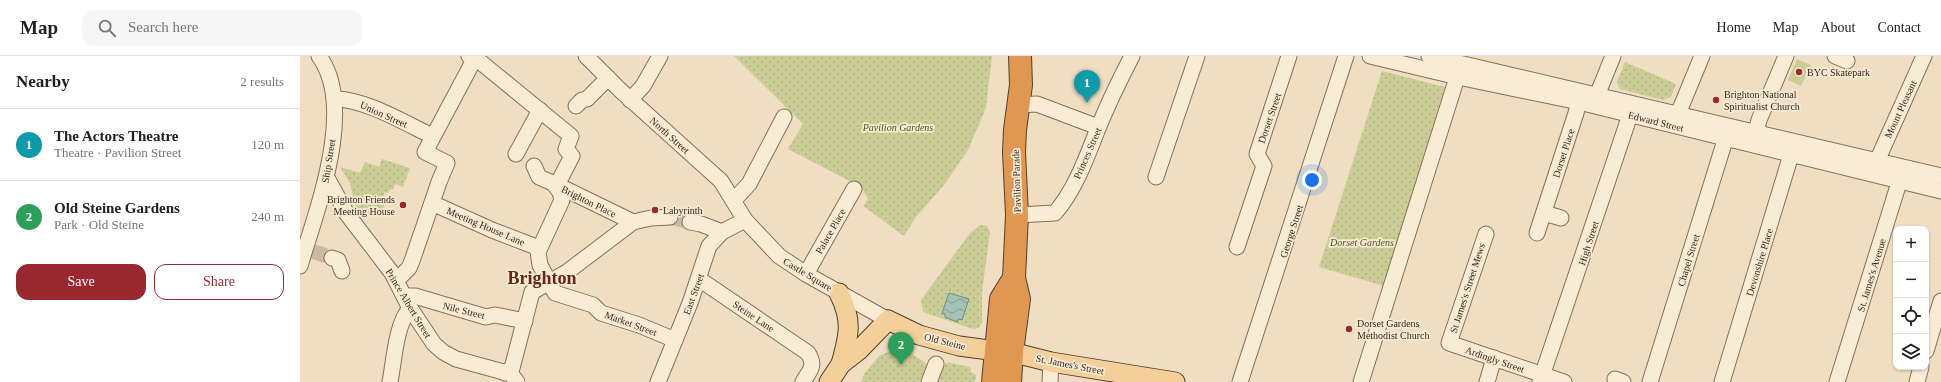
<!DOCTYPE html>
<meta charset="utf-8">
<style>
body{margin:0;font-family:"Times New Roman",serif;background:#f6f6f6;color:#202124}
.controls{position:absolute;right:12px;bottom:12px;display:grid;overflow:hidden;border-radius:8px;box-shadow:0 1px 3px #0004}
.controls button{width:36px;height:36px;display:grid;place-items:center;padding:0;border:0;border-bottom:1px solid #e0e0e0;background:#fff;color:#202124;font:20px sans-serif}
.you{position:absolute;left:1012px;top:124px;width:14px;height:14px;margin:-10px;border:3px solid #fff;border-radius:50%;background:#1a73e8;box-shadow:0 0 0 6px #1a73e833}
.badge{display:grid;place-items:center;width:26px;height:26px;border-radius:50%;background:#992831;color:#fff;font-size:13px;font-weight:700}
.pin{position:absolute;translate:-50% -33px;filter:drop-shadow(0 1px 2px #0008)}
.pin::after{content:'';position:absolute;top:21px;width:14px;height:12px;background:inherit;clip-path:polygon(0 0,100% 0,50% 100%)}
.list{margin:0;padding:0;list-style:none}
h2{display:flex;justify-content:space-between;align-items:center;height:52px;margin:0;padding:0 16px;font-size:17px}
h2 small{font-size:13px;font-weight:400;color:#757577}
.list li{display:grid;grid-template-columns:26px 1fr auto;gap:12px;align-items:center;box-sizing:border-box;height:72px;padding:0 16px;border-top:1px solid #e0e0e0}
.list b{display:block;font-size:15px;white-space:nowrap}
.list p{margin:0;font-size:13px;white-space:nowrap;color:#757577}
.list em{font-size:13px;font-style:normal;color:#757577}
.actions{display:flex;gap:8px;padding:12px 16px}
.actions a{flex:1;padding:9px 0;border:1px solid #992831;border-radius:12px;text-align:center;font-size:14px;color:#992831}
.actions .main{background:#992831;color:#fff}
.icon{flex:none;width:22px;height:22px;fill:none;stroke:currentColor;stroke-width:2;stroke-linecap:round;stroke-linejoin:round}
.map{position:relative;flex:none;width:1641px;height:326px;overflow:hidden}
header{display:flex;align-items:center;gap:24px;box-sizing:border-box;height:56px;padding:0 20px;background:#fff;border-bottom:1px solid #e0e0e0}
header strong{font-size:19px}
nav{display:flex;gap:22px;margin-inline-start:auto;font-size:14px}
.search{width:280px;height:36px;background:#f6f6f6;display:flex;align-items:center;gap:10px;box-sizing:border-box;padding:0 14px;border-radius:12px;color:#757577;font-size:15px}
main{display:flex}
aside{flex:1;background:#fff}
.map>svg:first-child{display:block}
</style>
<header>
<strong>Map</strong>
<div class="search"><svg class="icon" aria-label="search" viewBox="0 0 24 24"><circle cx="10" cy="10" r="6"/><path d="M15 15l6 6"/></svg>Search here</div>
<nav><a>Home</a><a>Map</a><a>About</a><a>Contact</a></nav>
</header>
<main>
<aside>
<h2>Nearby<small>2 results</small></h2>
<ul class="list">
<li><span class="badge" style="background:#0f9aa8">1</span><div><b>The Actors Theatre</b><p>Theatre · Pavilion Street</p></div><em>120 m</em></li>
<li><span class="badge" style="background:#2e9e5b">2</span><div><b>Old Steine Gardens</b><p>Park · Old Steine</p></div><em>240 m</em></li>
</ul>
<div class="actions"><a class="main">Save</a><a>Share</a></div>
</aside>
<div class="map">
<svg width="1641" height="326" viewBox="0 0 1641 326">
<defs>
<pattern id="grass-dots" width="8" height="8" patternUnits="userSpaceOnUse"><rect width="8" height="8" fill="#cbcd96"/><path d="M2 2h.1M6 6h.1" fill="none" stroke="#afb081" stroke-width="1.8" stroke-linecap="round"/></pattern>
<pattern id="water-waves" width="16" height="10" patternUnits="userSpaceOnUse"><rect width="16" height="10" fill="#a4c1b7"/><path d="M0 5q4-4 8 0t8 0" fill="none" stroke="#879d94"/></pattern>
</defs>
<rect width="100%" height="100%" fill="#efdec2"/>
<g fill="url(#grass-dots)">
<polygon points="434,0 692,0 686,52 668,94 644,129 616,161 604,180 563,150 568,143 561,131 488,93 503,68"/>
<polygon points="1325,6 1376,28 1371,41 1363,44 1320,33 1317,26"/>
<polygon points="1082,15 1145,31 1084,230 1019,211"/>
<polygon points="82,103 110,112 103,131 95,128 93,134 90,133 88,137 85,136 81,146 85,147 80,161 56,153 50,127 40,111 60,117 65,106 79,111"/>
<polygon points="680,169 687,170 690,176 682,236 682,266 679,272 673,273 623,256 621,244 670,177"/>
<polygon points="600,290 627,308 644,310 647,306 670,311 671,316 676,319 675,326 561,326 564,318 579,300"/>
</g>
<polygon fill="#cbcd96" points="1497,3 1511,9 1501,30 1488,24"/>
<polygon fill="url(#water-waves)" stroke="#6b9084" points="649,237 669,243 662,264 659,263 657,266 645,261 645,258 642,257"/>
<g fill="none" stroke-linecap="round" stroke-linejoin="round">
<g stroke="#cabaa1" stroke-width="15" stroke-dasharray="15 8" stroke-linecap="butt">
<polyline points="370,161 390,166"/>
<polyline points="12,195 32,202"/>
</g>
<defs>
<g id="minor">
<polyline points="169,0 178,4 271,80 266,93 272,100 257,129 239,121 234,110"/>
<polyline points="286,0 320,34 421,125 445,164 479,200 506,218 588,264"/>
<polyline points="1070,0 1158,21 1279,46 1641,135"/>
<polyline points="1129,0 1641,120"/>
<polyline points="1535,0 1547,5"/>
<path d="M34,43C63,42 105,67 132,80"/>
<polyline points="330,44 343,30 360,0"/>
<polyline points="1294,47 1313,0"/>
<polyline points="718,49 737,48 798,71"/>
<polyline points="276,50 282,44 287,43 308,22"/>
<polyline points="1375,68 1378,58 1402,0"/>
<polyline points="1454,85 1459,64 1486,0"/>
<polyline points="216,98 240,54"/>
<polyline points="1573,114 1624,0"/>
<polyline points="856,121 897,0"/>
<polyline points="27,122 47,158 92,217 110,252 134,288 143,296 156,303 211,318 217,326"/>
<polyline points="434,144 449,128 484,61"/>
<polyline points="132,147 192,174 239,192"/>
<polyline points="1244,157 1261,162"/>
<path d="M717,159L755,157C775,134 786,103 797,75C807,50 819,25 832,0"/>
<polyline points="333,166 257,129 256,131 260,136 262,144 238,196 240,209 255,237 293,249 301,257 339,269 375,284"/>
<polyline points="390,166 401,168 422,176"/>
<polyline points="1237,177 1276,57 1281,36"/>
<polyline points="1186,178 1149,287 1264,326"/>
<polyline points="937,191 964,110 957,98 989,0"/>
<polyline points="32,202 38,204 42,215"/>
<path d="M0,210C16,155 57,52 19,0"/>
<polyline points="506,218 554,133"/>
<path d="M399,223L508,297C516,310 510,314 503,326"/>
<polyline points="97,224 109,212 112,205 139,126 147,107 125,96 176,0"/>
<polyline points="104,240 115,240 186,261 195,259 225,265"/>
<polyline points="1626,295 1641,245"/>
<polyline points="205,317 212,312 232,236 267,216 333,166 351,162 370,161"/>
<polyline points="1315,323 1323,326"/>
<path d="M90,326C94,305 96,268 110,252"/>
<polyline points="358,326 390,247 409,190 422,176 445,164"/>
<polyline points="629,326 636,308"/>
<polyline points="750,326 751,306"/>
<polyline points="940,326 1046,0"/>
<polyline points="1061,326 1160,12"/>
<polyline points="1187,326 1194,302"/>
<polyline points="1240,326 1333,50"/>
<polyline points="1350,326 1426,81 1430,74"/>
<polyline points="1422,326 1494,89"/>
<polyline points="1537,326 1602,117"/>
<polyline points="1617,326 1621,311"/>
</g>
<g id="major">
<path d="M539,237C553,265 549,279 541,308"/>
<polyline points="529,326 541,308 559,294 588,264 619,279 659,290 719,298 751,306 875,326"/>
</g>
<g id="highway">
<polyline points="693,326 701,243 714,222"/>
<polyline points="710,326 712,296 719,243 714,222 717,159 714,96 715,74 721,29 720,0"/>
</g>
</defs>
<use href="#minor" stroke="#896f59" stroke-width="17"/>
<use href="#major" stroke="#573d2d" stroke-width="21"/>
<use href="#highway" stroke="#573d2d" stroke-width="24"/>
<use href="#minor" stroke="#f9ecd5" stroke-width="15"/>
<use href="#major" stroke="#f3d099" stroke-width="19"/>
<use href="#highway" stroke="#e09751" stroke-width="22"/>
</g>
<g fill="#992831" stroke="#f6e9d2" stroke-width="1.5">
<circle cx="1499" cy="16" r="4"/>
<circle cx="1416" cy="44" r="4"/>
<circle cx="103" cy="149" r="4"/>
<circle cx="355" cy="154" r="4"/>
<circle cx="1049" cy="273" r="4"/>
</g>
<g text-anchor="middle" stroke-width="3.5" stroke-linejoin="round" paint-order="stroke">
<g font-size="10" fill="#38281d" stroke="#f6e9d2" text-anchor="start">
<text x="1507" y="20">BYC Skatepark</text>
<text x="1424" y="42">Brighton National<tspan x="1424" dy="12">Spiritualist Church</tspan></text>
<text x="95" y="147" text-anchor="end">Brighton Friends<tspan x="95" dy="12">Meeting House</tspan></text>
<text x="363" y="158">Labyrinth</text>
<text x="1057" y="271">Dorset Gardens<tspan x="1057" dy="12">Methodist Church</tspan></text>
</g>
<g font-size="10" fill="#38281d" stroke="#f6e9d2">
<text transform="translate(1600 53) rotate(-65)" y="4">Mount Pleasant</text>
<text transform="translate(84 58) rotate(24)" y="4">Union Street</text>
<text transform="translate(969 62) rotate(-71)" y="4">Dorset Street</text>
<text transform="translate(1356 65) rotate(14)" y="4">Edward Street</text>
<text transform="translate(370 79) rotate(42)" y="4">North Street</text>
<text transform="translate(787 97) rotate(-66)" y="4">Princes Street</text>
<text transform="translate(1263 97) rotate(-72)" y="4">Dorset Place</text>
<text transform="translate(28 105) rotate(-81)" y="4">Ship Street</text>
<text transform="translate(716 125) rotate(-92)" y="4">Pavilion Parade</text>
<text transform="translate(289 145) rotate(26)" y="4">Brighton Place</text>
<text transform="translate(186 170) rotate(23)" y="4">Meeting House Lane</text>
<text transform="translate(530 175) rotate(-60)" y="4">Palace Place</text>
<text transform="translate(991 175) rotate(-72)" y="4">George Street</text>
<text transform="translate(1288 187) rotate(-72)" y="4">High Street</text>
<text transform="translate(1388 204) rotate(-73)" y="4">Chapel Street</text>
<text transform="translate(1459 206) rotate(-73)" y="4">Devonshire Place</text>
<text transform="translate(508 218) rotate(31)" y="4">Castle Square</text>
<text transform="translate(1571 219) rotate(-73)" y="4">St. James's Avenue</text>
<text transform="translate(1167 232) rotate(-72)" y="4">St James's Street Mews</text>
<text transform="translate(393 238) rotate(-70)" y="4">East Street</text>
<text transform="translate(109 247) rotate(59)" y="4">Prince Albert Street</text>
<text transform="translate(164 254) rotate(14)" y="4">Nile Street</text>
<text transform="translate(454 260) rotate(34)" y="4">Steine Lane</text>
<text transform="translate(331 267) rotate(20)" y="4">Market Street</text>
<text transform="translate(645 285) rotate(14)" y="4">Old Steine</text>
<text transform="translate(1195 303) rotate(19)" y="4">Ardingly Street</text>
<text transform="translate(770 308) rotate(11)" y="4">St. James's Street</text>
</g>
<g font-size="10" font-style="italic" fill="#4c5523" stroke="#f6e9d2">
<text x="598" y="75">Pavilion Gardens</text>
<text x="1062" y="190">Dorset Gardens</text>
</g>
<g font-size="18" font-weight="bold" fill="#66261c" stroke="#f6e9d2">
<text x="242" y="228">Brighton</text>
</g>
</g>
</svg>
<div class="controls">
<button>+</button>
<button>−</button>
<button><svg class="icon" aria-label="locate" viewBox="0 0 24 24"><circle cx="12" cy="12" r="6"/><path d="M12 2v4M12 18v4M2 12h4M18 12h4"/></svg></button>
<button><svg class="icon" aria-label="layers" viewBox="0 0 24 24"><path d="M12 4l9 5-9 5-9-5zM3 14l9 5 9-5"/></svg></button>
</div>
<div class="you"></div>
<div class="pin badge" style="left:787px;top:47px;background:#0f9aa8">1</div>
<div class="pin badge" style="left:601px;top:309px;background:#2e9e5b">2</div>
</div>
</main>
